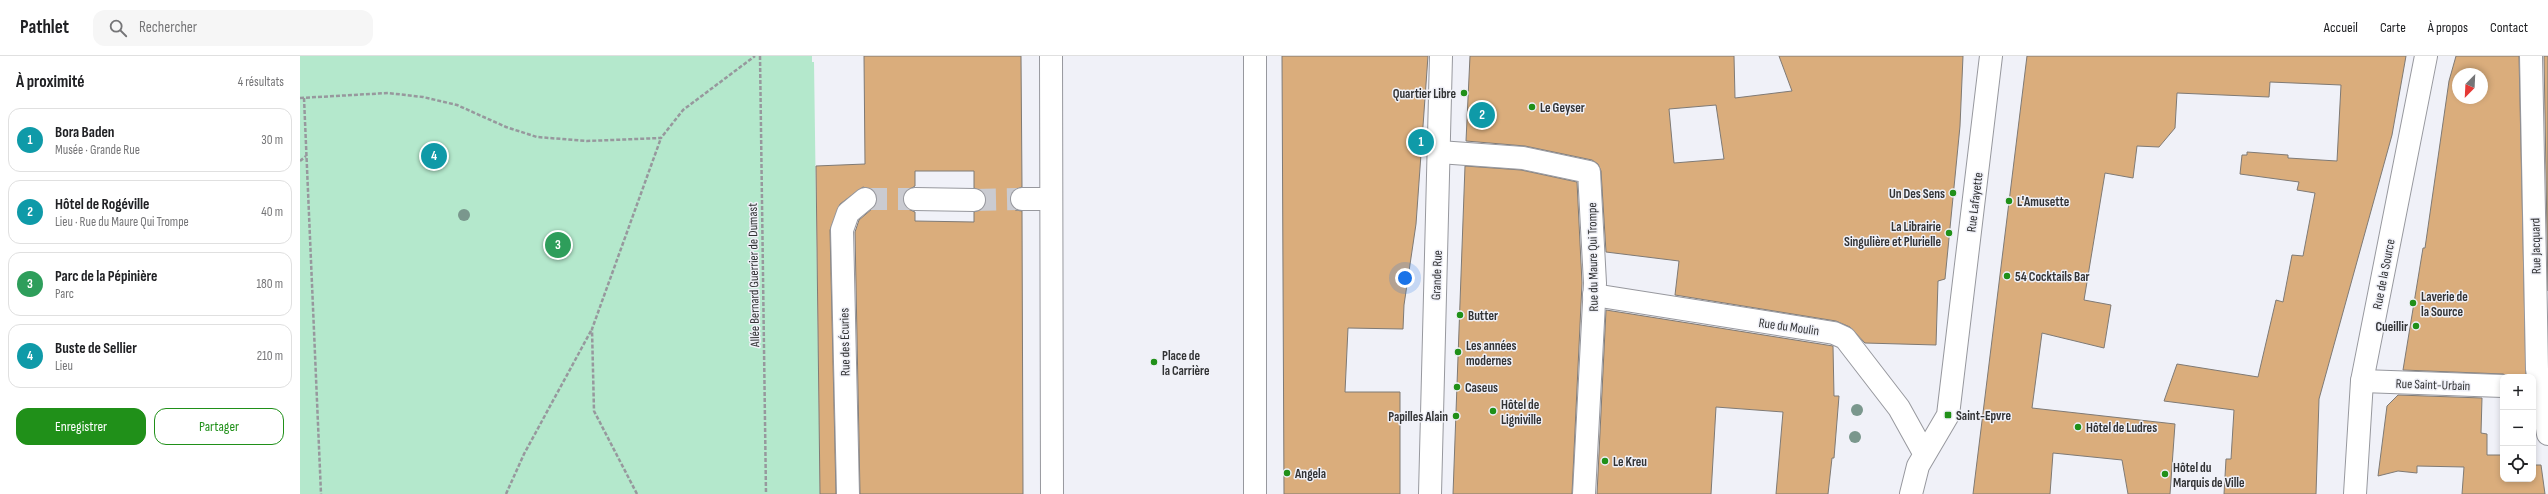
<!DOCTYPE html>
<html lang="fr">
<meta charset="utf-8">
<style>
body{margin:0;font-family:"Sofia Sans Condensed",sans-serif;background:#f6f6f6;color:#202124}
.controls{position:absolute;right:12px;bottom:12px;display:grid;overflow:hidden;border-radius:8px;box-shadow:0 2px 6px #0003}
.controls button{width:36px;height:36px;display:grid;place-items:center;padding:0;border:0;border-bottom:1px solid #e0e0e0;background:#fff;color:#202124;font:20px sans-serif}
.compass{position:absolute;left:2152px;top:12px;width:36px;height:36px;border-radius:50%;background:#fff;box-shadow:0 2px 6px #0003;rotate:204deg}
.you{position:absolute;left:1105px;top:222px;width:14px;height:14px;margin:-10px;border:3px solid #fff;border-radius:50%;background:#1a73e8;box-shadow:0 0 0 6px #1a73e833}
.badge{display:grid;place-items:center;width:26px;height:26px;border-radius:50%;background:#209019;color:#fff;font-size:13px;font-weight:700}
.pin{position:absolute;translate:-50% -50%;border:2px solid #fff;box-shadow:0 1px 4px #0006}
.list{margin:0;padding:0;list-style:none}
h2{display:flex;justify-content:space-between;align-items:center;height:52px;margin:0;padding:0 16px;font-size:17px}
h2 small{font-size:13px;font-weight:400;color:#757577}
.list li{display:grid;grid-template-columns:26px 1fr auto;gap:12px;align-items:center;box-sizing:border-box;height:64px;margin:0 8px 8px;padding:0 8px;border:1px solid #e0e0e0;border-radius:12px}
.list b{display:block;font-size:15px;white-space:nowrap}
.list p{margin:0;font-size:13px;white-space:nowrap;color:#757577}
.list em{font-size:13px;font-style:normal;color:#757577}
.actions{display:flex;gap:8px;padding:12px 16px}
.actions a{flex:1;padding:9px 0;border:1px solid #209019;border-radius:12px;text-align:center;font-size:14px;color:#209019}
.actions .main{background:#209019;color:#fff}
.icon{flex:none;width:22px;height:22px;fill:none;stroke:currentColor;stroke-width:2;stroke-linecap:round;stroke-linejoin:round}
.map{position:relative;flex:none;width:2248px;height:438px;overflow:hidden}
header{display:flex;align-items:center;gap:24px;box-sizing:border-box;height:56px;padding:0 20px;background:#fff;border-bottom:1px solid #e0e0e0}
header strong{font-size:19px}
nav{display:flex;gap:22px;margin-inline-start:auto;font-size:14px}
.search{width:280px;height:36px;background:#f6f6f6;display:flex;align-items:center;gap:10px;box-sizing:border-box;padding:0 14px;border-radius:12px;color:#757577;font-size:15px}
main{display:flex}
aside{flex:1;background:#fff}
.map>svg:first-child{display:block}
</style>
<header>
<strong>Pathlet</strong>
<div class="search"><svg class="icon" aria-label="search" viewBox="0 0 24 24"><circle cx="10" cy="10" r="6"/><path d="M15 15l6 6"/></svg>Rechercher</div>
<nav><a>Accueil</a><a>Carte</a><a>À propos</a><a>Contact</a></nav>
</header>
<main>
<aside>
<h2>À proximité<small>4 résultats</small></h2>
<ul class="list">
<li><span class="badge" style="background:#0f9aa8">1</span><div><b>Bora Baden</b><p>Musée · Grande Rue</p></div><em>30 m</em></li>
<li><span class="badge" style="background:#0f9aa8">2</span><div><b>Hôtel de Rogéville</b><p>Lieu · Rue du Maure Qui Trompe</p></div><em>40 m</em></li>
<li><span class="badge" style="background:#2e9e5b">3</span><div><b>Parc de la Pépinière</b><p>Parc</p></div><em>180 m</em></li>
<li><span class="badge" style="background:#0f9aa8">4</span><div><b>Buste de Sellier</b><p>Lieu</p></div><em>210 m</em></li>
</ul>
<div class="actions"><a class="main">Enregistrer</a><a>Partager</a></div>
</aside>
<div class="map">
<svg width="2248" height="438" viewBox="0 0 2248 438">
<rect width="100%" height="100%" fill="#f0f1f8"/>
<polygon fill="#b4e8cc" points="0,0 512,0 512,6 514,6 520,438 0,438"/>
<g fill="#daad7c" stroke="#7f7a75" fill-rule="evenodd">
<path d="M564,0H721L722,131L711,136L710,143L715,154L722,155L723,438H560L555,176L559,164L573,152L577,141L574,135L563,131L540,148L530,174L536,438H520L516,110L565,108ZM615,115H674V132L685,138V150L674,156V166L615,165V156L608,153L603,143L605,136L615,130Z"/>
<polygon points="982,0 1128,0 1116,168 1104,249 1103,273 1048,272 1045,336 1100,336 1100,438 984,438"/>
<path d="M1170,0H1434L1435,42L1492,35L1479,0H1663L1660,70L1645,223L1638,225L1636,289L1565,287L1550,271L1536,265L1375,239L1379,205L1306,196L1301,115L1298,108L1292,104L1225,90L1166,85ZM1416,49L1424,103L1374,107L1369,53Z"/>
<polygon points="1727,0 2106,0 2092,79 2019,343 2016,438 1924,438 1926,403 1931,403 1934,354 1864,345 1877,308 1958,321 1976,244 1983,246 1992,199 2003,200 2015,137 1997,134 1999,126 1940,118 1942,99 1947,99 1947,96 1988,99 1988,102 2037,105 2041,29 1970,26 1969,41 1877,37 1875,72 1859,91 1837,90 1833,122 1805,117 1784,244 1811,249 1804,292 1742,277 1732,352 1875,368 1870,438 1828,438 1822,404 1753,397 1750,438 1673,438"/>
<path d="M2156,0H2219L2226,321H2211L2203,318L2103,314L2123,192H2125L2149,25ZM2158,18H2182V42H2158Z"/>
<polygon points="2244,0 2248,0 2248,235"/>
<polygon points="1165,110 1221,114 1277,126 1282,227 1272,438 1153,438"/>
<polygon points="1306,254 1533,290 1534,340 1539,340 1534,402 1532,402 1528,438 1476,438 1483,356 1416,351 1411,438 1297,438"/>
<polygon points="2098,339 2182,342 2181,377 2187,378 2187,399 2203,399 2203,423 2233,423 2233,409 2241,409 2245,438 2162,438 2164,411 2117,410 2117,417 2098,415 2078,420 2087,350"/>
</g>
<g fill="none" stroke-linecap="round" stroke-linejoin="round">
<g stroke="#cacbd1" stroke-width="22" stroke-dasharray="22 11" stroke-linecap="butt">
<polyline points="565,143 615,143"/>
<polyline points="674,144 722,143"/>
</g>
<defs>
<g id="pedestrian">
<polyline points="1139,96 1223,102 1289,116 1295,227 1284,438"/>
<polyline points="1294,239 1534,277 1545,282 1599,352 1624,397"/>
<polyline points="1130,438 1141,0"/>
</g>
<g id="minor">
<polyline points="751,0 752,438"/>
<polyline points="2231,0 2237,313 2248,378"/>
<polyline points="615,143 674,144"/>
<polyline points="722,143 751,143"/>
<polyline points="2062,325 2203,330"/>
<polyline points="548,438 542,174 548,157 565,143"/>
<polyline points="955,438 955,0"/>
<polyline points="1611,438 1618,410 1648,359 1691,0"/>
<polyline points="2055,438 2062,325 2126,0"/>
</g>
</defs>
<use href="#pedestrian" stroke="#97989e" stroke-width="24"/>
<use href="#minor" stroke="#97989e" stroke-width="24"/>
<g stroke="#97989d" stroke-width="2.5" stroke-dasharray="4 2" stroke-linecap="butt">
<polyline points="460,0 466,438"/>
<polyline points="0,42 88,37 123,41 157,49 206,71 237,81 287,85 361,82 383,54 455,0"/>
<polyline points="4,42 21,438"/>
<polyline points="0,105 6,100"/>
<polyline points="206,438 224,398 292,273"/>
<polyline points="337,438 294,355 292,273 361,82"/>
</g>
<use href="#pedestrian" stroke="#fff" stroke-width="22"/>
<use href="#minor" stroke="#fff" stroke-width="22"/>
</g>
<g fill="#7a978d">
<circle cx="164" cy="159" r="6"/>
<circle cx="1557" cy="354" r="6"/>
<circle cx="1555" cy="381" r="6"/>
</g>
<g fill="#209019" stroke="#f0f1f8" stroke-width="1.5">
<circle cx="1164" cy="37" r="4"/>
<circle cx="1232" cy="51" r="4"/>
<circle cx="1653" cy="137" r="4"/>
<circle cx="1709" cy="145" r="4"/>
<circle cx="1649" cy="177" r="4"/>
<circle cx="1707" cy="220" r="4"/>
<circle cx="2113" cy="247" r="4"/>
<circle cx="1160" cy="259" r="4"/>
<circle cx="2116" cy="270" r="4"/>
<circle cx="1158" cy="296" r="4"/>
<circle cx="854" cy="306" r="4"/>
<circle cx="1157" cy="331" r="4"/>
<circle cx="1193" cy="355" r="4"/>
<rect x="1644" y="355" width="8" height="8" rx="2"/>
<circle cx="1156" cy="360" r="4"/>
<circle cx="1778" cy="371" r="4"/>
<circle cx="1305" cy="405" r="4"/>
<circle cx="987" cy="417" r="4"/>
<circle cx="1865" cy="418" r="4"/>
</g>
<g text-anchor="middle" stroke-width="3" stroke-linejoin="round" paint-order="stroke">
<g font-size="13" font-weight="bold" fill="#323335" stroke="#f0f1f8" text-anchor="start">
<text x="1156" y="42" text-anchor="end">Quartier Libre</text>
<text x="1240" y="56">Le Geyser</text>
<text x="1645" y="142" text-anchor="end">Un Des Sens</text>
<text x="1717" y="150">L'Amusette</text>
<text x="1641" y="175" text-anchor="end">La Librairie<tspan x="1641" dy="15">Singulière et Plurielle</tspan></text>
<text x="1715" y="225">54 Cocktails Bar</text>
<text x="2121" y="245">Laverie de<tspan x="2121" dy="15">la Source</tspan></text>
<text x="1168" y="264">Butter</text>
<text x="2108" y="275" text-anchor="end">Cueillir</text>
<text x="1166" y="294">Les années<tspan x="1166" dy="15">modernes</tspan></text>
<text x="862" y="304">Place de<tspan x="862" dy="15">la Carrière</tspan></text>
<text x="1165" y="336">Caseus</text>
<text x="1201" y="353">Hôtel de<tspan x="1201" dy="15">Ligniville</tspan></text>
<text x="1656" y="364">Saint-Epvre</text>
<text x="1148" y="365" text-anchor="end">Papilles Alain</text>
<text x="1786" y="376">Hôtel de Ludres</text>
<text x="1313" y="410">Le Kreu</text>
<text x="1873" y="416">Hôtel du<tspan x="1873" dy="15">Marquis de Ville</tspan></text>
<text x="995" y="422">Angela</text>
</g>
<g font-size="13" fill="#323335" stroke="#f0f1f8">
<text transform="translate(1674 146) rotate(-83)" y="5">Rue Lafayette</text>
<text transform="translate(2235 190) rotate(-91)" y="5">Rue Jacquard</text>
<text transform="translate(1292 201) rotate(-91)" y="5">Rue du Maure Qui Trompe</text>
<text transform="translate(2083 218) rotate(-79)" y="5">Rue de la Source</text>
<text transform="translate(453 219) rotate(-91)" y="5">Allée Bernard Guerrier de Dumast</text>
<text transform="translate(1136 219) rotate(-88)" y="5">Grande Rue</text>
<text transform="translate(1489 270) rotate(8)" y="5">Rue du Moulin</text>
<text transform="translate(544 286) rotate(-91)" y="5">Rue des Écuries</text>
<text transform="translate(2133 328) rotate(2)" y="5">Rue Saint-Urbain</text>
</g>
</g>
</svg>
<div class="controls">
<button>+</button>
<button>−</button>
<button><svg class="icon" aria-label="locate" viewBox="0 0 24 24"><circle cx="12" cy="12" r="6"/><path d="M12 2v4M12 18v4M2 12h4M18 12h4"/></svg></button>
</div>
<svg class="compass" viewBox="-18 -18 36 36"><path d="M0-13l5 13h-10z" fill="#e53935"/><path d="M0 13l5-13h-10z" fill="#757577"/></svg>
<div class="you"></div>
<div class="pin badge" style="left:1121px;top:86px;background:#0f9aa8">1</div>
<div class="pin badge" style="left:1182px;top:59px;background:#0f9aa8">2</div>
<div class="pin badge" style="left:258px;top:189px;background:#2e9e5b">3</div>
<div class="pin badge" style="left:134px;top:100px;background:#0f9aa8">4</div>
</div>
</main>
